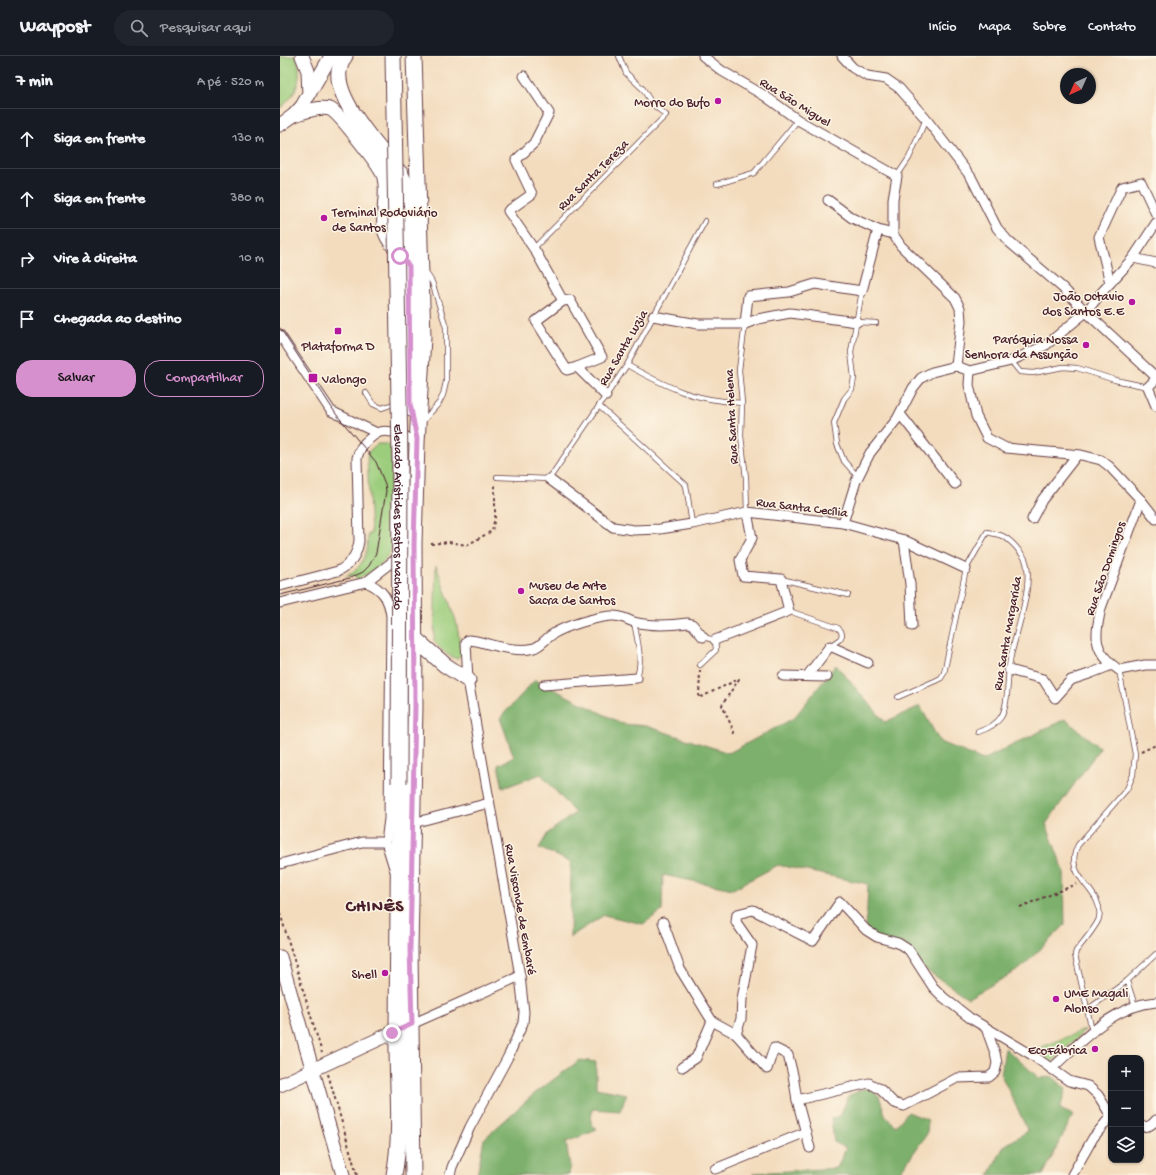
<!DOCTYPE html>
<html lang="pt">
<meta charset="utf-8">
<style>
body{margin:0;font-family:"Gochi Hand",sans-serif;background:#20242c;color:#f1f3f6}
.controls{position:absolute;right:12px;bottom:12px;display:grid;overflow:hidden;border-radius:8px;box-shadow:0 1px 3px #0004}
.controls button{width:36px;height:36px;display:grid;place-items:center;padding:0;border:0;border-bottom:1px solid #363941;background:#171b24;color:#f1f3f6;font:20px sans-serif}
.compass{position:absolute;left:780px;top:12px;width:36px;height:36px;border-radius:50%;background:#171b24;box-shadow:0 1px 3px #0004;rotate:225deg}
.stop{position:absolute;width:12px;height:12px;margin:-9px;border:3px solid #d690ce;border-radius:50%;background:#fff}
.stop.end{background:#d690ce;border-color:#fff;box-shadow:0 1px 4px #0008}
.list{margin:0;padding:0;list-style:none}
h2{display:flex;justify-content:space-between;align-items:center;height:52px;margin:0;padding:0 16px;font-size:17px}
h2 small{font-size:13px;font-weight:400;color:#9ea1a6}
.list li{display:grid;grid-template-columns:26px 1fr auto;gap:12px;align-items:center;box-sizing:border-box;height:60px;padding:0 16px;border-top:1px solid #363941}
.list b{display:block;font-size:15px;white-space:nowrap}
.list em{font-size:13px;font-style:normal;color:#9ea1a6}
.actions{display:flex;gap:8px;padding:12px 16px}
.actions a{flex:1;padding:9px 0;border:1px solid #d690ce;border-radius:16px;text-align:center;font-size:14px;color:#d690ce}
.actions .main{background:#d690ce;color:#111}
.icon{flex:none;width:22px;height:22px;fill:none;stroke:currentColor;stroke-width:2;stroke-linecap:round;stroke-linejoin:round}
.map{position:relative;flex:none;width:876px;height:1119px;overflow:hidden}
header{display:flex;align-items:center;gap:24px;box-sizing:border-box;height:56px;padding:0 20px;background:#171b24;border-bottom:1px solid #363941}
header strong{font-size:19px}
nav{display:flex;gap:22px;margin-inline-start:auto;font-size:14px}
.search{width:280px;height:36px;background:#20242c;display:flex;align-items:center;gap:10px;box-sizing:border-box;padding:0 14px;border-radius:22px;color:#9ea1a6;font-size:15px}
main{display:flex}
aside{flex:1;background:#171b24}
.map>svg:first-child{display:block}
</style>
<header>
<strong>Waypost</strong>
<div class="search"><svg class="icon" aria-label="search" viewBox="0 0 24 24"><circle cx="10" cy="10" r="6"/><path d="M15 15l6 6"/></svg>Pesquisar aqui</div>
<nav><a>Início</a><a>Mapa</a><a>Sobre</a><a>Contato</a></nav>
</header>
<main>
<aside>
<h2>7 min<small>A pé · 520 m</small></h2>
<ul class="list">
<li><svg class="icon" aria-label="ahead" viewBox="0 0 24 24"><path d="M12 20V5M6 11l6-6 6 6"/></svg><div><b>Siga em frente</b></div><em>130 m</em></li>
<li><svg class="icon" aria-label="ahead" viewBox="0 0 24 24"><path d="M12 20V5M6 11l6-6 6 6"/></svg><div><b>Siga em frente</b></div><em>380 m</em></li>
<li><svg class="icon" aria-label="right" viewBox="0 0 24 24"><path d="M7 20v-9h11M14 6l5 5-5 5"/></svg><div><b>Vire à direita</b></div><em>10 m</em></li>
<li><svg class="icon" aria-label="arrive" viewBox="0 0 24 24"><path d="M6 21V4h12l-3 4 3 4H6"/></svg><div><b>Chegada ao destino</b></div></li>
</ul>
<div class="actions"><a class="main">Salvar</a><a>Compartilhar</a></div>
</aside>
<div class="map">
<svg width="876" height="1119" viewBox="0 0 876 1119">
<rect width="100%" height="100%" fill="#fcf5e5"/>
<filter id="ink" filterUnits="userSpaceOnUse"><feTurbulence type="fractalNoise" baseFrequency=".025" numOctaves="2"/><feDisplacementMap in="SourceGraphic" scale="8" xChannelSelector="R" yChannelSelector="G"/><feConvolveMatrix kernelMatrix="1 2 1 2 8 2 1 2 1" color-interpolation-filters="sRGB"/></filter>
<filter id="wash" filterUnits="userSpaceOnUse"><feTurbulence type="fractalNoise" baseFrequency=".012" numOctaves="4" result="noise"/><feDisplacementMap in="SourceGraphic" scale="16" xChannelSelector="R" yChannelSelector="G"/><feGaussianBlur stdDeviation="0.9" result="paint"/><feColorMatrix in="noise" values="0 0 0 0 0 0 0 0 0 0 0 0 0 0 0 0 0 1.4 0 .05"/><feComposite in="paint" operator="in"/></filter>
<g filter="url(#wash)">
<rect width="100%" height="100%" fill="#f3dcbe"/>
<g fill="#9ccd7d" stroke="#737654">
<path d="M0,0H16C24,20 17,39 0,52Z"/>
<path d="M97,388H109L111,390L112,490C108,507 93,516 77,523L75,519L65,521C84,510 87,500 88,478H91L87,400L89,395Z"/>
<polygon points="156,509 176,565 182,598 177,603 166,598 154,586"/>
<polygon points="806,973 771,1007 757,993"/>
</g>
<g fill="#7db06c" stroke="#64684c">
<polygon points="556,609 605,666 640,650 660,686 703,704 785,663 820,692 766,768 784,815 785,869 740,913 688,942 586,874 588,828 498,809 453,833 383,819 382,855 363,868 324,859 290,881 291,806 259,792 268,777 295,757 261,718 223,732 218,709 234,701 220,662 255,624 343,668 366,670 449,697 514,662"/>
<polygon points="725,992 759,1022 773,1021 786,1033 780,1053 793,1059 763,1119 709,1119 724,1090 748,1075 721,1019"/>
<polygon points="300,1004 316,1006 316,1032 347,1038 340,1055 312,1053 311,1068 317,1074 286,1086 290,1111 289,1119 197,1119 204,1083 254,1038"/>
<polygon points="587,1031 599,1040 606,1061 616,1070 628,1056 648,1064 647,1078 618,1119 472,1119 475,1117 557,1112 566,1092 554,1086 551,1063 561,1059 568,1040"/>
</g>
</g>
<g filter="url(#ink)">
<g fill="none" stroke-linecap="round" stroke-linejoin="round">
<defs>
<g id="lane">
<polyline points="617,120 629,102 646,63"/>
<polyline points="437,128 474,117 518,64"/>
<polyline points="254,192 386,59 372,48 363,33 346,17 339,0"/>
<polyline points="577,266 596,267"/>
<polyline points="465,268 459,314 462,347 461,380 466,422 467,456"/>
<polyline points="731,305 740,316 753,317 783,311 797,312 835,324 868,331"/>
<path d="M347,309C365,319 384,329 403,336C422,343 442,345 462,347"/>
<polyline points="86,337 93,348 102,352 116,347"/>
<polyline points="319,350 406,429 412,468"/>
<polyline points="142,366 159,347 163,339 166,326 166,271 152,226 145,215"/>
<polyline points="217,421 269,423 347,309 425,165"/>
<polyline points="578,421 564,405 557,388 554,367 564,343 572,333 574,322 571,296 582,235"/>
<polyline points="501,523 568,539"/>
<polyline points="509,555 558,572 561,575 562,579 560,583 550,590"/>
<path d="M354,566C357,583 364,606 356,623"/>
<polyline points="420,609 436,594 435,584 423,581"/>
<path d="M618,641L655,625L661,622L664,617L686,513L707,476C722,479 726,480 736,491C739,495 743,499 745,503C755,528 735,578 730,604C727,620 729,649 721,661C716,669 707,673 698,676"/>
<polyline points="847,925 876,898"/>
<polyline points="807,954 847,925 855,950"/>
<path d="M812,975L795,899L796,895C802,887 818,869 819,862C825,833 781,822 798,789L847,733L853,719L855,698L839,614"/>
</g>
<g id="street">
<polyline points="423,0 442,15 485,40 518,64 617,120 613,143 613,178 621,190 675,242 680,252 681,265 676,310"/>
<polyline points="562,0 573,12 587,20 606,23 619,32 646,63 691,121 717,172 728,185 784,233 806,256 876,321"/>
<polyline points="244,20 269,57 254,87 236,104 252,138 228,155 256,196 283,245 256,265 287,314 297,311 326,340"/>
<polyline points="548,144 572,162 598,174 613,178"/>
<polyline points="853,202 876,207"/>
<polyline points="830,227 819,181 842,131 861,126 876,158"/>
<polyline points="283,245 290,244 322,301 297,311"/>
<polyline points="373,260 418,268 465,268 478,263 510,257 577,266"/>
<polyline points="465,268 468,240 509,236 535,228 582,235 598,174"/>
<polyline points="0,279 51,355 97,377"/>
<polyline points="690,315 689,329 696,360 707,382 726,392 801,399 821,404 830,411 861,444 876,463"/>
<polyline points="876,323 868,331 876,350"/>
<polyline points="620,358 675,428"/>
<polyline points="269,423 333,471 354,474 380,473 412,468 467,456 563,467 624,484 686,513"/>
<path d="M861,444L821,552C815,581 812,595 839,614L865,609H876"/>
<polyline points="752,463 762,444 797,399"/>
<polyline points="563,467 576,425 590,397 617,363 633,332 641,322 652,316 676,310 690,315 731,305 766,289 806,256 822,236 853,202 876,167"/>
<polyline points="624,484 630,528 632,570"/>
<path d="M86,526C103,533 109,543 111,560L109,763L106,786L115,815"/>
<path d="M0,530L58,515C70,509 77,499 79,485L77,402C79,394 82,388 89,383C92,381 96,377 100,376C111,373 127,381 137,387"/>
<polyline points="0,547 86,526 121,499"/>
<polyline points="435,584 509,555 501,523 463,520 460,504 472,482 467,456"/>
<polyline points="729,614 763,623 775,642 791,624 809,618 832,609"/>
<polyline points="503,620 547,621"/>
<polyline points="527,620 550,590 588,607"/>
<polyline points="264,629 357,622"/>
<polyline points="133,767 209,747"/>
<polyline points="0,808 82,786 106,786"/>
<polyline points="383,866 400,913 432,965 456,978 487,1013 494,992 508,999 513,1019 517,1044 530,1092"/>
<polyline points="132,968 240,920"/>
<polyline points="456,978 461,963 462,943 472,889 456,866 457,858 473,854 533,885 560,846 586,874 597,881 618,887 629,894 653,931 663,941 690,962 752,999 789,1025 808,1030 818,1039 831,1060"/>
<polyline points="402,1011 416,1002 432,965"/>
<path d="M771,1013C802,985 832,950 876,946"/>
<polyline points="517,1044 589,1027 600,1033 614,1047 624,1050 677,1022 709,1021 715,1016 717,1007 715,997 706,972"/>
<path d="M861,1070C868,1072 872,1069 876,1064"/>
<polyline points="435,1113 526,1076"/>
<path d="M170,1119L172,1111L190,1071L229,999L243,967L244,956L240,920L188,624L186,587L188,584C197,584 203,587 212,589C224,592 241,596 254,592C261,590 266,582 273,578C285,570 316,561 331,560C343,559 343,563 354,566C369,570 392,569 408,567L412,568L423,581"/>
<polyline points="792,1119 813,1082 831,1060"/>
</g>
<g id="secondary">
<polyline points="22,0 28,15 29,39"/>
<path d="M14,59C24,56 39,50 50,53C59,57 102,112 104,122C108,138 102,154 104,171C104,180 113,190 118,197"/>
<polyline points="0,69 14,59 22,50 51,0"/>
<polyline points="0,901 63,1119"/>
<polyline points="0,1029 125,971"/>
</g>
<g id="primary">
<path d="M65,0C62,4 60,10 59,15C55,45 101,95 120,117C128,130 127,144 128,159L131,353"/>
<polyline points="134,582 165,609 188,624"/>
<path d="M114,1119C123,1073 116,1023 117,976C118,893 119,810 119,727"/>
<polyline points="133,1119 130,893 135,650 134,488 137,387 143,281 134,0"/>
</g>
</defs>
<use href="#lane" stroke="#633b41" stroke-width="6"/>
<use href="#street" stroke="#633b41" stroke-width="11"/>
<use href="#secondary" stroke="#633b41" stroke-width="15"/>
<use href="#primary" stroke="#633b41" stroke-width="17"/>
<g stroke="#633b41" stroke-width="2" stroke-dasharray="3 3" stroke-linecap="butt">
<polyline points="151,488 169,486 187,489 212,475 215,461 215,428"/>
<polyline points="420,614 419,642 459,623 442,649 455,678"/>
<polyline points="861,696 876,689"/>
<polyline points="740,851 797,828"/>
<polyline points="0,857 42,997"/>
<polyline points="48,1018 77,1119"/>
</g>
<use href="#lane" stroke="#fff" stroke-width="4.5"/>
<use href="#street" stroke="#fff" stroke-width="9"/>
<use href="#secondary" stroke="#fff" stroke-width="13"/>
<use href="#primary" stroke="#fff" stroke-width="15"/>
<polyline stroke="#4a1f2b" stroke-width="1" points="0,272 56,358 96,406 105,428 106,435 96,497 89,510 83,516 70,522 0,539"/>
<defs>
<g id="primary-bridge">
<path id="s1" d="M113,0L120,402L119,727"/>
</g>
</defs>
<use href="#primary-bridge" stroke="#633b41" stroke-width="17" stroke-linecap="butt"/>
<use href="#primary-bridge" stroke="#fff" stroke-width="15"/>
</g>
</g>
<g fill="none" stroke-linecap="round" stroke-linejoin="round" filter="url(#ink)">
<polyline stroke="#d690ce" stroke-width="5" points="112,977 132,968 130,893 135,650 134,488 137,383 130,348 129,210 120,200"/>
</g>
<g fill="#b5179e" stroke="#fcf5e5" stroke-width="1.5">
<circle cx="438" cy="45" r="4"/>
<circle cx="44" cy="162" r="4"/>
<circle cx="852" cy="246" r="4"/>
<rect x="54" y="271" width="8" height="8" rx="2"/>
<circle cx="806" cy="289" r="4"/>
<rect x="28" y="317" width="10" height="10" rx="2"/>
<circle cx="241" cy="535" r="4"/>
<circle cx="105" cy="917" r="4"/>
<circle cx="776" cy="943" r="4"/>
<circle cx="815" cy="993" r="4"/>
</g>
<g text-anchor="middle" stroke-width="3" stroke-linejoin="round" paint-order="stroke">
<g font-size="13" fill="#4a1f2b" stroke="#fcf5e5" text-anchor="end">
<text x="430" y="50">Morro do Bufo</text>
<text x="52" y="160" text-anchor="start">Terminal Rodoviário<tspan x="52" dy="15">de Santos</tspan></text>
<text x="844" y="244">João Octavio<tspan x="844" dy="15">dos Santos E.E</tspan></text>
<text x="798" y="287">Paróquia Nossa<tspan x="798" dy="15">Senhora da Assunção</tspan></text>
<text x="58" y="294" text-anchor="middle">Plataforma D</text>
<text x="42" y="327" text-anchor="start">Valongo</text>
<text x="249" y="533" text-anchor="start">Museu de Arte<tspan x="249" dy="15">Sacra de Santos</tspan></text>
<text x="97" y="922">Shell</text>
<text x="784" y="941" text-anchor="start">UME Magali<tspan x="784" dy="15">Alonso</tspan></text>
<text x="807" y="998">EcoFábrica</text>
</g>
<g font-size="13" fill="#4a1f2b" stroke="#fcf5e5">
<text transform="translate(516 45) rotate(32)" y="5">Rua São Miguel</text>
<text transform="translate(312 118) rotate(-45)" y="5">Rua Santa Tereza</text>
<text transform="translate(342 291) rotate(-60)" y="5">Rua Santa Luzia</text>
<text transform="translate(450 361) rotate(-93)" y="5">Rua Santa Helena</text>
<text transform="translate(522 450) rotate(7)" y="5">Rua Santa Cecília</text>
<text dy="5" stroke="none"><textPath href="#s1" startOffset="461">Elevado Aristides Bastos Machado</textPath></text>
<text transform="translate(824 512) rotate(-71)" y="5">Rua São Domingos</text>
<text transform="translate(726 577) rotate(-80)" y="5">Rua Santa Margarida</text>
<text transform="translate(242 853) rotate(80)" y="5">Rua Visconde de Embaré</text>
</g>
<g font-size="17" font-weight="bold" letter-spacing="1" fill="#4a1f2b" stroke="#fcf5e5">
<text x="95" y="855">CHINÊS</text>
</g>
</g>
</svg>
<div class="controls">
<button>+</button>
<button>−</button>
<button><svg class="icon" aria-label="layers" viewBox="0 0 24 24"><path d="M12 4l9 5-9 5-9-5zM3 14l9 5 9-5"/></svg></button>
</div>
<svg class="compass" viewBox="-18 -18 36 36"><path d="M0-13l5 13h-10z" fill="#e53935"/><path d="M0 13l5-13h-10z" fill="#9ea1a6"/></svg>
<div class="stop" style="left:120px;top:200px"></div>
<div class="stop end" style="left:112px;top:977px"></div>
</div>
</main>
